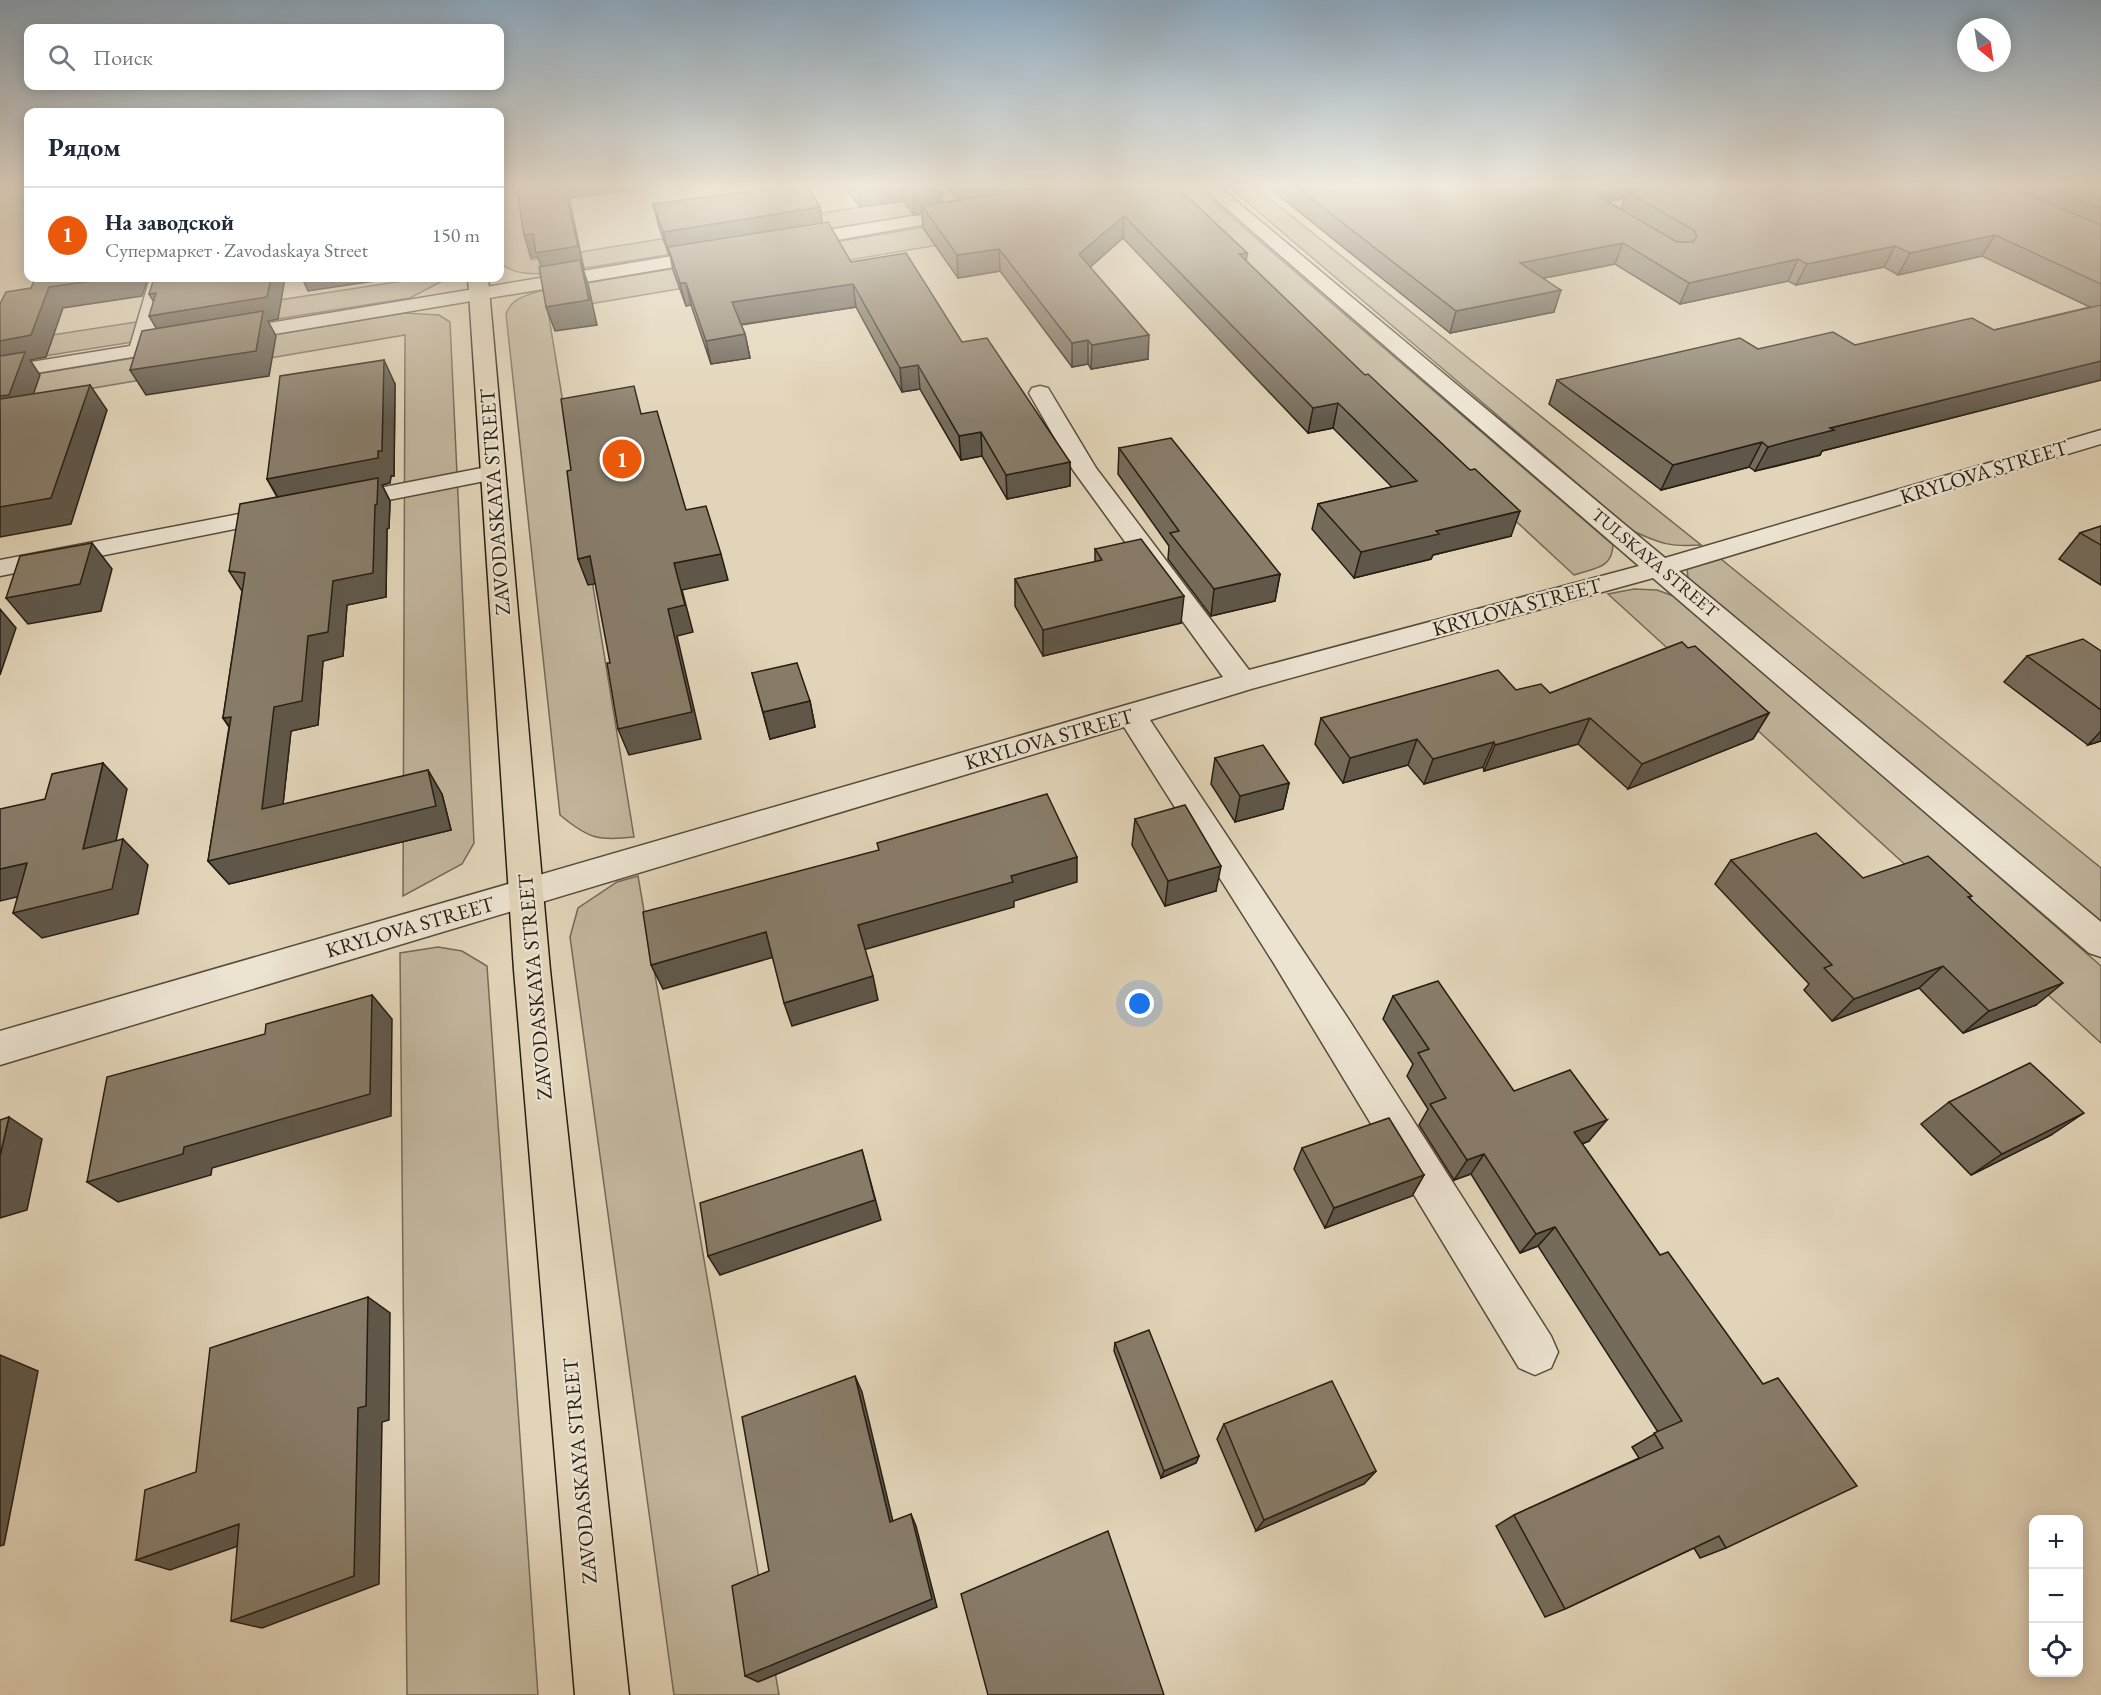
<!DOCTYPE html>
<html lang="ru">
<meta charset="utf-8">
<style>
body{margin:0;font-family:"EB Garamond",serif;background:#f6f6f7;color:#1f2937}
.controls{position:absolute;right:18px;bottom:18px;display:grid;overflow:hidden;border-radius:12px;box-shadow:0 3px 15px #0003}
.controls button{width:54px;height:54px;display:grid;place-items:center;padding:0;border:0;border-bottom:2px solid #e0e1e3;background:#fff;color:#1f2937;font:30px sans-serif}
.compass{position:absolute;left:1957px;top:18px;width:54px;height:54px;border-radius:50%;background:#fff;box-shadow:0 3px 15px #0003;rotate:150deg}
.you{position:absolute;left:1140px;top:1004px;width:21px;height:21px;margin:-15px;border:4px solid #fff;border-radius:50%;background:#1a73e8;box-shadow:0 0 0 9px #1a73e833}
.badge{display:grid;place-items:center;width:39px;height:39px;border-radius:50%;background:#ea580c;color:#fff;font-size:20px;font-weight:700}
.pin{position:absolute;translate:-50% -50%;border:3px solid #fff;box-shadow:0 2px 6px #0006}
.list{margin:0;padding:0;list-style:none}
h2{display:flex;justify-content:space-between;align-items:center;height:78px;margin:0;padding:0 24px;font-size:26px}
h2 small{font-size:20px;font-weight:400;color:#747a83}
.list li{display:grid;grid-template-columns:39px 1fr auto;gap:18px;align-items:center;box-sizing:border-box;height:96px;padding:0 24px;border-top:2px solid #e0e1e3}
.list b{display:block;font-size:22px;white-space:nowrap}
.list p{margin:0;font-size:20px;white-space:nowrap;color:#747a83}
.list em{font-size:20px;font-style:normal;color:#747a83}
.icon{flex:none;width:33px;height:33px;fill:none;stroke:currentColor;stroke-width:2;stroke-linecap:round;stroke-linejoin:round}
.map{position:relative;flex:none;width:2101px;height:1695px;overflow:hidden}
.search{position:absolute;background:#fff;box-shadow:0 3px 15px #0003;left:24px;top:24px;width:480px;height:66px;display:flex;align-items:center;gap:15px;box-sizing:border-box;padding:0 21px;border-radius:12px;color:#747a83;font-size:22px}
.panel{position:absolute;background:#fff;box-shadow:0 3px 15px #0003;left:24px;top:108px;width:480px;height:174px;border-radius:12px}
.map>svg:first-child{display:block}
</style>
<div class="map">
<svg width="2101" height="1695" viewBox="0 0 2101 1695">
<rect width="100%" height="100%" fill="#e2d4b8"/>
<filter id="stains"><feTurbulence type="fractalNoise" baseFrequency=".00333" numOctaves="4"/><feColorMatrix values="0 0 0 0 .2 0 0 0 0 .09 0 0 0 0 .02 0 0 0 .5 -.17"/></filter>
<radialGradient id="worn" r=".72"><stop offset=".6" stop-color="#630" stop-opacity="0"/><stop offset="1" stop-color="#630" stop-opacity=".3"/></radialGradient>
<g fill="#c2b59c" stroke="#746958" stroke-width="1.5">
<path d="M500,185H518L531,260L995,185H1104L554,273C536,274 513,276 500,262Z"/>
<path d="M1227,185H1253L1701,545C1670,547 1661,544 1633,531Z"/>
<path d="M1169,187L1194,190L1213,201L1613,545C1612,569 1594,568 1574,575L1175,205L548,311L634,837C598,841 589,839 560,815L506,314C512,297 528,295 544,290Z"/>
<polygon points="410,278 448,278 410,298 0,363 0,343 409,280"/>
<polygon points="405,313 439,315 450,322 474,843 462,864 403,896 405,335 0,404 0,380"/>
<polygon points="1721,559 2101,868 2101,921 1688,578 1687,568"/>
<polygon points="1634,589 1657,590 1679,598 2101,966 2101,1043 1608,594"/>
<polygon points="638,876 779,1695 674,1695 570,937 578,908 617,882"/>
<polygon points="438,947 462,951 487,966 538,1695 407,1695 400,953"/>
</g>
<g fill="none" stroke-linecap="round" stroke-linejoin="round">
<defs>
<g id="minor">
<polygon points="1199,185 1217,185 1665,558 2101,430 2101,444 1679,571 2101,922 2101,957 2089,953 1653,578 1251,689 1150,720 1349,1020 1551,1336 1558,1352 1551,1368 1535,1375 1519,1368 1273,962 1124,727 0,1065 0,1031 1223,677 1073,470 1029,393 1032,388 1040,386 1048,388 1096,468 1249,670 1639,566"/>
<path d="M1693,185H1725L1722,189L1716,190L1613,212L1627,223L1624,227C1612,230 1596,220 1588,210L1591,206L1597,205Z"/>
<polygon points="966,207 972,208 975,212 972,216 792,248 785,246 783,242 785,238 792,236"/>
<polygon points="715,249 722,251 724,255 722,259 227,342 220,340 217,336 220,332 227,330"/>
<polygon points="150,278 169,278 152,342 179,338 186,340 189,344 186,348 0,379 0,367 130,346"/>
<polygon points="492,466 500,468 504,473 500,478 343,509 334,507 331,502 334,497 343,495"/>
<polygon points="281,506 290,508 293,513 290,518 0,576 0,560"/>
</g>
<polygon id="major" points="468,278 488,278 550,970 629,1695 575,1695 514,970"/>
</defs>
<use href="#minor" stroke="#564b3c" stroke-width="3"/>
<use href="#major" stroke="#271d13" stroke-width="3"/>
<use href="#minor" fill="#ece3d1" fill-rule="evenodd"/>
<use href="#major" fill="#e2d4b8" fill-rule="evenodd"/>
</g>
<g fill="#756b5a" stroke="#271d13" stroke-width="1.5" fill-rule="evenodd">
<polygon points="843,185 940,185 942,203 958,200 946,185 1175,185 1247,253 1246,261 1511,536 1433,555 1431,559 1354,578 1312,529 1318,504 1392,487 1333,428 1308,433 1123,238 1090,267 1148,359 1091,369 1088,364 1072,367 1000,271 958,278 923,228 922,214 914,215 904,201 860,207"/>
<path d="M1267,185H2101V380L1822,451L1820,455L1777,466L1755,471L1749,467L1661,490L1549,404L1557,380L1758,349L1855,345L1994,330L2090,307L1982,256L1898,275L1884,267L1796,285L1788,281L1680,304L1615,264L1544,278L1554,312L1450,333L1267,186ZM1625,197L1621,209L1606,201Z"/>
<polygon points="653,204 820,207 822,223 851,262 962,342 1070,462 1070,486 1007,499 982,456 961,460 920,389 902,392 856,307 741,325 745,334 750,358 711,364 691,305 686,306 673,270 670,255 669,255 659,227"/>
<polygon points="395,384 394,476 391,476 390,483 382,485 390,501 389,528 387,529 386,597 347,605 343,656 323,661 318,725 291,731 283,804 442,794 451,830 229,884 208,861 229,727 223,718 242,591 229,571 277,497 267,479"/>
<polygon points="1119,448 1280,574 1275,601 1211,616 1168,559 1169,546 1118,474"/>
<polygon points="2101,526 2101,585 2059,559 2080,533"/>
<polygon points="1095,549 1181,623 1043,656 1015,606 1015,579 1095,562"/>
<polygon points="1688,648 1769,713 1753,739 1628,789 1578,744 1484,771 1483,767 1424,784 1408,765 1343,783 1315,744 1321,718 1516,690 1550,693"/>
<polygon points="2101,651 2101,741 2088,745 2004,682 2027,656"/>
<polygon points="752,673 810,701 815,727 770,739"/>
<polygon points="1215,758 1289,783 1283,809 1235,822 1211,784"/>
<polygon points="1135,819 1216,891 1165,906 1132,845"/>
<polygon points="1731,860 1863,878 1970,898 2036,1005 1963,1033 1919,988 1832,1021 1804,990 1809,984 1715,884"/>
<polygon points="1393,996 1514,1091 1589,1141 1582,1144 1660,1255 1726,1548 1700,1558 1694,1548 1565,1609 1545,1617 1496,1526 1514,1515 1639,1458 1632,1447 1658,1432 1538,1246 1520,1253 1471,1174 1454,1180 1419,1125 1428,1109 1407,1076 1413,1064 1383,1019"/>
<polygon points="1949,1102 2051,1135 1971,1175 1921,1124"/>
<polygon points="1302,1148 1424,1175 1412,1196 1325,1228 1294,1169"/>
<polygon points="1115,1343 1199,1456 1196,1463 1161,1478 1114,1351"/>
<polygon points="1224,1424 1376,1471 1364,1484 1256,1531 1217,1439"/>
</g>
<g fill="#5f574a" stroke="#271d13" stroke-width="1.5">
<polygon points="564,185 651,185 652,188 569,198 584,269 583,269 588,284 597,325 555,331 546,307 544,276 538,257 531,258 524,235"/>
<polygon points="857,185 903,185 904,201 860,207"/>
<polygon points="912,185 940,185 942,210 922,206 922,214 914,215"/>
<polygon points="962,185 1097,185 963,207"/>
<polygon points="1596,185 1683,185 1627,192 1625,197 1591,204 1593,189"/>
<polygon points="28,202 28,210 24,203"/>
<polygon points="820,207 823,230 668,247 670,255 669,255 663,232"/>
<polygon points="1124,216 1123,238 1079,277 1079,254"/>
<polygon points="1995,235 1982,256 1898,275 1910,253"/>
<polygon points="1623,243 1615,264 1514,284 1520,263"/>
<polygon points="1895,246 1884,267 1796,285 1807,264"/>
<polygon points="999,249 1000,271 958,278 957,255"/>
<polygon points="1247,253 1245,276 1239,254"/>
<polygon points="1798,259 1788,281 1680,304 1689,283"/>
<polygon points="111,278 148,278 142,296 63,308 46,357 30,360 40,375 25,418 0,422 0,341 49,287"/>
<polygon points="271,278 285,278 278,319 268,321 276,336 269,376 146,395 130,370 162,338 149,316 161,314 149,294"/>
<polygon points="302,278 395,278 308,291"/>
<polygon points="680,283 686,283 691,305 686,306"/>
<polygon points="853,284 856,307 737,325 732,302"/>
<polygon points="1561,290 1554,312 1450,333 1456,311"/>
<polygon points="745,334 750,358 711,364 706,341"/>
<polygon points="1149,335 1148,359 1091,369 1092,345"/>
<polygon points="1088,340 1088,364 1072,367 1072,343"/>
<polygon points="384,360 395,384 394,476 391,476 390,483 382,485 390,501 389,528 387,529 386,597 347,605 343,656 323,661 318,725 291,731 280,832 262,809 282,504 267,479"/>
<polygon points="2101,361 2101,380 1822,451 1820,455 1755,471 1768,447 1830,428"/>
<polygon points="918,365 920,389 902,392 900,368"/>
<polygon points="90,385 107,410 71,524 0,537 0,507"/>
<polygon points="1338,403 1333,428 1308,433 1313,408"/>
<polygon points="981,432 982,456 961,460 959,436"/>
<polygon points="1762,442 1749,467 1661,490 1673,465"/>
<polygon points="1070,462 1070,486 1007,499 1006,475"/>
<polygon points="1520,511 1511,536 1433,555 1431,559 1354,578 1361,552 1436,531"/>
<polygon points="92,543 112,569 101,611 28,624 6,598"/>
<polygon points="721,554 728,580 682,590 693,632 677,636 701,739 629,755 618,729 668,609 674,563"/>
<polygon points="590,556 600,583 588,585 578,559"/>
<polygon points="1280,574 1275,601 1211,616 1214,589"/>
<polygon points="1184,596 1181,623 1043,656 1043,630"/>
<polygon points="0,609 16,628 0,675"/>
<polygon points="810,701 815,727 770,739 763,712"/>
<polygon points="1769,713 1753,739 1628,789 1642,764"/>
<polygon points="231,717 241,742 223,718"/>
<polygon points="1590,718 1578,744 1484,771 1495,745"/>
<polygon points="2101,731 2101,741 2088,745"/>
<polygon points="1417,739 1408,765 1343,783 1350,758"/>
<polygon points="1494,742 1483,767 1424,784 1433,759"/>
<polygon points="103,763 127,789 109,874 83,849"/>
<polygon points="428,770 442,794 451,830 229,884 208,861"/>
<polygon points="1289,783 1283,809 1235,822 1240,796"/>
<polygon points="123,839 148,865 138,914 42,938 13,913"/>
<polygon points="1077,857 1077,882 1014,901 1014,907 863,950 858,925 1011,876"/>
<polygon points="27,863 54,888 0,901 0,869"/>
<polygon points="1221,866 1216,891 1165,906 1168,881"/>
<polygon points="766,932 774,957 663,989 651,965"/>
<polygon points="1943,966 1919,988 1832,1021 1854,999"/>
<polygon points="873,976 878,1000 792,1026 784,1003"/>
<polygon points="2063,983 2036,1005 1963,1033 1989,1011"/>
<polygon points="372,995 392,1019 391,1116 212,1168 211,1175 118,1202 87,1182 184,1147"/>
<polygon points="2084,1113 2051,1135 1971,1175 2002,1154"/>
<polygon points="9,1117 42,1139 27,1210 0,1218 0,1156"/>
<polygon points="1607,1120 1589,1141 1558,1153 1574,1132"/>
<polygon points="862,1150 881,1220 720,1275 708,1256"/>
<polygon points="1484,1154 1471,1174 1454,1180 1467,1160"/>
<polygon points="1424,1175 1412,1196 1325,1228 1334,1208"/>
<polygon points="1555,1227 1538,1246 1520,1253 1536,1234"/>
<polygon points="368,1297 390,1313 389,1420 382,1422 379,1584 262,1628 231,1621 358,1408"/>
<polygon points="0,1355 38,1371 4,1545 0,1546"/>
<polygon points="855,1376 862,1392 896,1534 890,1522"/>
<polygon points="1199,1456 1196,1463 1161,1478 1164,1471"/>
<polygon points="1376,1471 1364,1484 1256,1531 1264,1520"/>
<polygon points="911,1514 916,1526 937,1607 758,1682 745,1676"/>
<polygon points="239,1524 269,1535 170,1570 136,1560"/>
</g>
<g fill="#887c69" stroke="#271d13" stroke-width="1.5">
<polygon points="525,185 564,185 578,246 536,253 533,234 524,235 517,190 526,188"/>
<polygon points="797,185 807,185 820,207 663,232 653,204"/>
<polygon points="1055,185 1175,185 1247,253 1239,254 1365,375 1368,374 1470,470 1475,469 1520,511 1436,531 1439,534 1361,552 1318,504 1417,481 1338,403 1313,408 1124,216 1079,254 1149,335 1092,345 1088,340 1072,343 999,249 957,255 922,206"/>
<polygon points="1294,185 1596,185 1593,189 1596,195 1677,242 1693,242 1697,237 1694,230 1627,192 1664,185 2005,185 2101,225 2101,284 1995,235 1910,253 1895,246 1807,264 1798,259 1689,283 1623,243 1520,263 1561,290 1456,311"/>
<polygon points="2045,185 2101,185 2101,209"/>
<polygon points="28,192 28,202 24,203"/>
<polygon points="828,222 851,262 906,253 962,342 987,338 1070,462 1006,475 981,432 959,436 918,365 900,368 853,284 732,302 745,334 706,341 686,283 680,283 668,247"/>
<polygon points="580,260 589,300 546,307 539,267"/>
<polygon points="35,278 111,278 49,287 31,335 0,341 0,304 6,292 31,288"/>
<polygon points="154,278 271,278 267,297 149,316 156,293 149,294"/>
<polygon points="2101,305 2101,361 1830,428 1834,430 1790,441 1768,447 1762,442 1673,465 1557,380 1740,338 1758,349 1833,332 1855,345 1972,318 1994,330"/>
<polygon points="263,311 256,351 130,370 142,331"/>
<polygon points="25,352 9,395 0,396 0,356"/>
<polygon points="384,360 382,451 378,451 378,458 267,479 280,376"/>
<polygon points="90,385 51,498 0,507 0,399"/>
<polygon points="634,386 641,414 657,411 686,510 706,506 721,554 674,563 685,605 668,609 692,712 618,729 607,663 610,663 590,556 578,559 567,471 571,470 561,399"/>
<polygon points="1171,438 1280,574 1214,589 1170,533 1179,531 1119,448"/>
<polygon points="378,478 377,504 375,505 373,573 333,581 328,632 308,636 302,701 274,707 262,809 428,770 436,806 208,861 231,717 223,718 245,573 229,571 240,504"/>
<polygon points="2101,526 2101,545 2080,533"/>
<polygon points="1141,539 1184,596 1043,630 1015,579 1102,560 1095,549"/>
<polygon points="92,543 80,584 6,598 20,556"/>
<polygon points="2083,639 2101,651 2101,710 2027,656"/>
<polygon points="1682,642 1688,648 1695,646 1769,713 1642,764 1590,718 1495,745 1494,742 1433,759 1417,739 1350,758 1321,718 1498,670 1516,690 1541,684 1550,693"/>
<polygon points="797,663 810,701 763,712 752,673"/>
<polygon points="1263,745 1289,783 1240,796 1215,758"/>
<polygon points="103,763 83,849 123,839 112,889 13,913 27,863 0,869 0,809 45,799 52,774"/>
<polygon points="1047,794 1077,857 1011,876 1013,882 858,925 873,976 784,1003 766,932 651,965 643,912 879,850 877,843"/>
<polygon points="1185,805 1221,866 1168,881 1135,819"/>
<polygon points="1816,833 1863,878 1928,856 1972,896 1968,897 2063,983 1989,1011 1943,966 1854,999 1824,968 1832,965 1731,860"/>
<polygon points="1438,981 1514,1091 1570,1070 1607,1120 1574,1132 1660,1255 1668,1252 1763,1384 1778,1378 1857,1486 1726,1548 1719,1536 1565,1609 1514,1515 1663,1448 1654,1433 1682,1421 1555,1227 1536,1234 1484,1154 1467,1160 1430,1104 1446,1098 1418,1053 1429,1049 1393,996"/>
<polygon points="372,995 370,1094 184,1147 183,1154 87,1182 107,1077 265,1034 266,1024"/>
<polygon points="2030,1063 2084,1113 2002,1154 1949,1102"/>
<polygon points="9,1117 0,1156 0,1120"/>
<polygon points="1389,1118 1424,1175 1334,1208 1302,1148"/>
<polygon points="862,1150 875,1200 708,1256 700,1203"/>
<polygon points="368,1297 366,1406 358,1408 354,1576 231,1621 239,1524 136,1560 145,1490 196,1472 210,1348"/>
<polygon points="1149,1330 1199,1456 1164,1471 1115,1343"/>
<polygon points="855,1376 890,1522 911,1514 932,1599 745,1676 732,1586 769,1571 742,1417"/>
<polygon points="1332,1381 1376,1471 1264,1520 1224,1424"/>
<polygon points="1108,1531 1164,1695 988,1695 961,1594"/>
</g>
<linearGradient id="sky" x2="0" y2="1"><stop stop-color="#8ca8be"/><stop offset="0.44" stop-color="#f2ecdf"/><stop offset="1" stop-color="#f2ecdf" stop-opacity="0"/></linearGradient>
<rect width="2101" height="422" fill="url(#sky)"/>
<g text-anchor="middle" stroke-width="4.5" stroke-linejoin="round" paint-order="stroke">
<g font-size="18" fill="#271d13" stroke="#ece3d1">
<text transform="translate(1655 563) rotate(40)" y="6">TULSKAYA STREET</text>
</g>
<g font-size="21" fill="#271d13" stroke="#ece3d1">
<text transform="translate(1984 472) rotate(-17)" y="7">KRYLOVA STREET</text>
<text transform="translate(495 502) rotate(-94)" y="7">ZAVODASKAYA STREET</text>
<text transform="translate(1517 607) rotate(-15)" y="7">KRYLOVA STREET</text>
<text transform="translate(1049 739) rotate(-16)" y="7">KRYLOVA STREET</text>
<text transform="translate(410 927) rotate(-16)" y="7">KRYLOVA STREET</text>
<text transform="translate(535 987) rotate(-95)" y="7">ZAVODASKAYA STREET</text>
<text transform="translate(580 1471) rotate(-95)" y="7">ZAVODASKAYA STREET</text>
</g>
</g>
<rect width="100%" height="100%" filter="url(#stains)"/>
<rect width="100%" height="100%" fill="url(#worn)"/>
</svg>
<div class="controls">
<button>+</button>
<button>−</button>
<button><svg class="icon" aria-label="locate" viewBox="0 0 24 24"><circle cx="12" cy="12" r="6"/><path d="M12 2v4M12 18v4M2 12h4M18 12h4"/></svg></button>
</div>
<svg class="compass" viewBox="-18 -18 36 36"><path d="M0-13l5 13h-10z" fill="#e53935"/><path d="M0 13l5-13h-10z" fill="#747a83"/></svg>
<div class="you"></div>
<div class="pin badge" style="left:622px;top:459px">1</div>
<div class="search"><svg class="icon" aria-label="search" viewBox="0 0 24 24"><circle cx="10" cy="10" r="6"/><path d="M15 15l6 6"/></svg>Поиск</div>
<section class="panel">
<h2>Рядом<small></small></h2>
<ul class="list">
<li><span class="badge">1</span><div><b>На заводской</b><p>Супермаркет · Zavodaskaya Street</p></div><em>150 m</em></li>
</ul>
</section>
</div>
